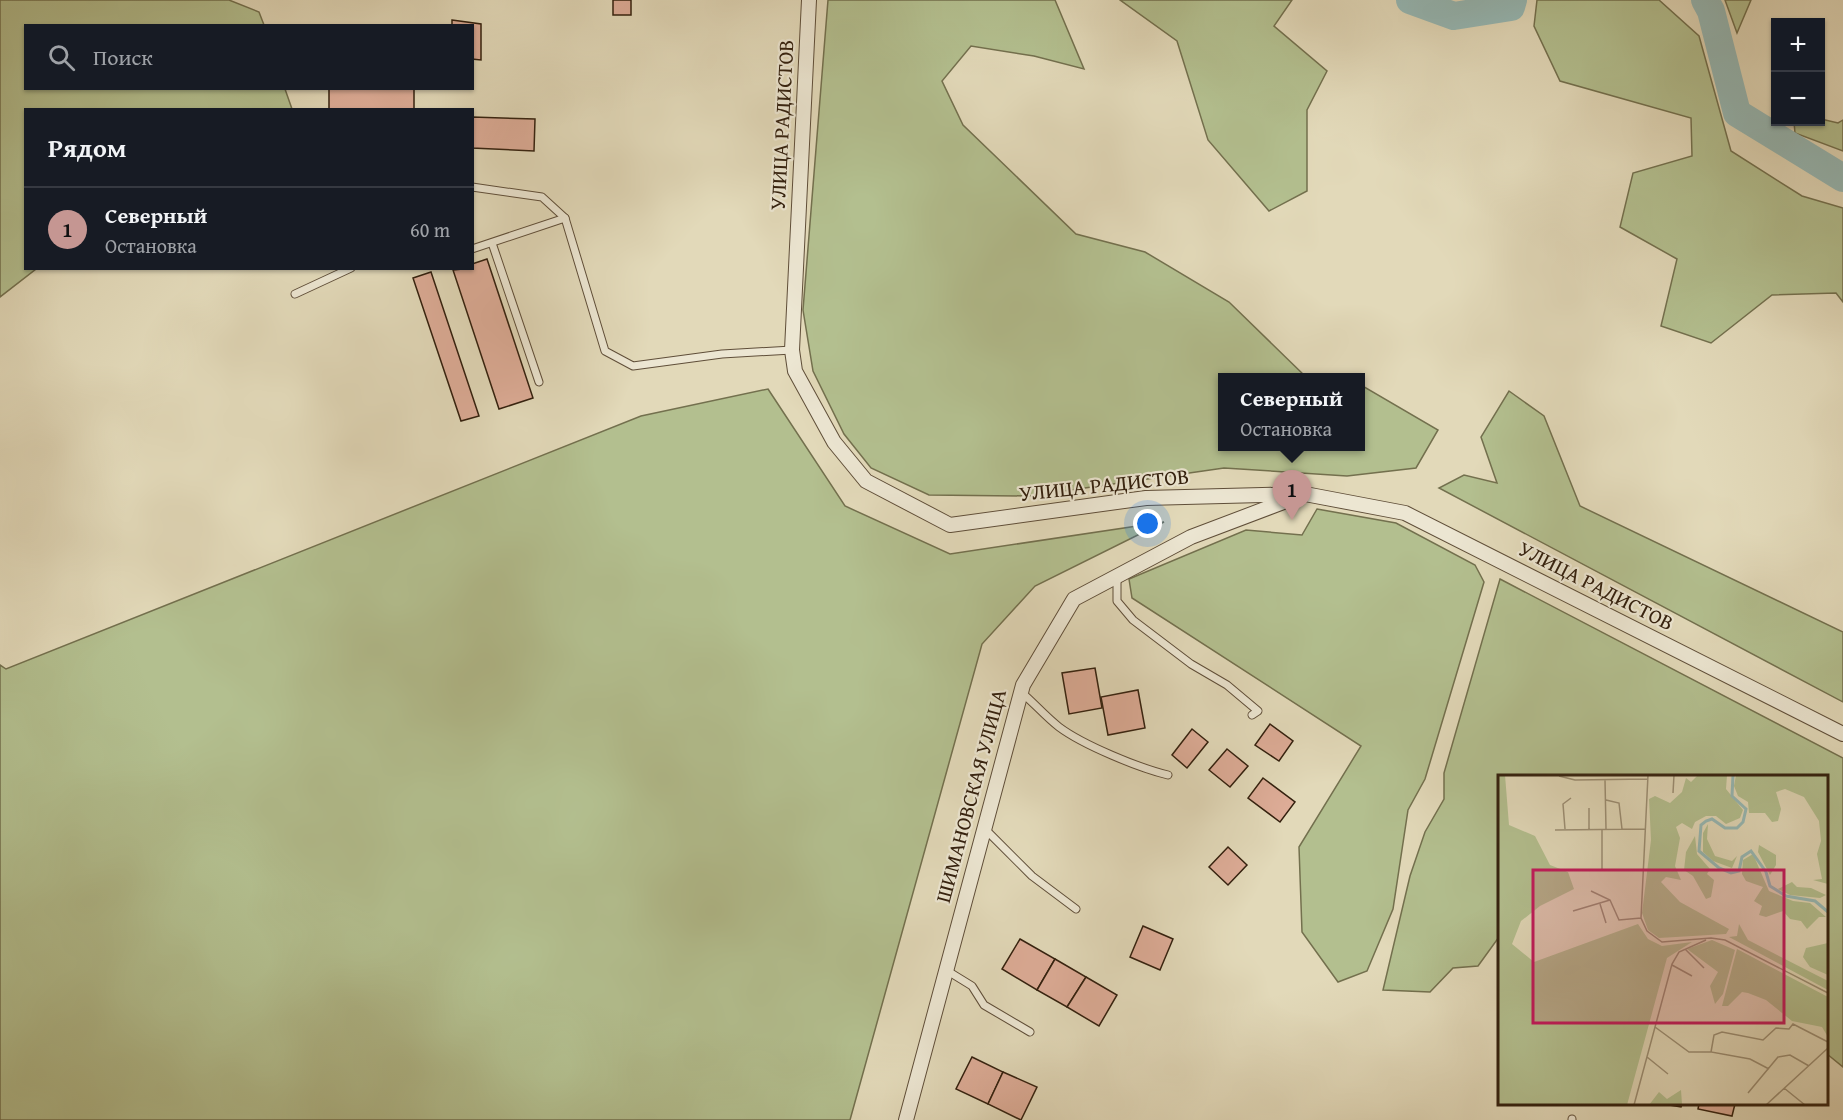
<!DOCTYPE html>
<html lang="ru">
<meta charset="utf-8">
<style>
body{margin:0;font-family:"Gentium Book Plus",serif;background:#20242c;color:#f1f3f6}
.controls{position:absolute;right:18px;top:18px;display:grid;overflow:hidden;border-radius:0px;box-shadow:0 2px 4px #0004}
.controls button{width:54px;height:54px;display:grid;place-items:center;padding:0;border:0;border-bottom:2px solid #363941;background:#171b24;color:#f1f3f6;font:30px sans-serif}
.you{position:absolute;left:1148px;top:524px;width:21px;height:21px;margin:-15px;border:4px solid #fff;border-radius:50%;background:#1a73e8;box-shadow:0 0 0 9px #1a73e833}
.badge{display:grid;place-items:center;width:39px;height:39px;border-radius:50%;background:#c59692;color:#111;font-size:20px;font-weight:700}
.pin{position:absolute;translate:-50% -50px;filter:drop-shadow(0 2px 3px #0008)}
.pin::after{content:'';position:absolute;top:32px;width:21px;height:18px;background:inherit;clip-path:polygon(0 0,100% 0,50% 100%)}
.popup{position:absolute;left:1218px;top:373px;width:147px;height:78px;box-sizing:border-box;display:grid;place-content:center;border-radius:0px;background:#171b24;filter:drop-shadow(0 2px 4px #0005);font-size:20px;white-space:nowrap;color:#9ea1a6}
.popup b{font-size:22px;color:#f1f3f6}
.popup::after{content:'';position:absolute;left:50%;top:100%;margin-left:-12px;border:12px solid transparent;border-top-color:#171b24}
.list{margin:0;padding:0;list-style:none}
h2{display:flex;justify-content:space-between;align-items:center;height:78px;margin:0;padding:0 24px;font-size:26px}
h2 small{font-size:20px;font-weight:400;color:#9ea1a6}
.list li{display:grid;grid-template-columns:39px 1fr auto;gap:18px;align-items:center;box-sizing:border-box;height:84px;padding:0 24px;border-top:2px solid #363941}
.list b{display:block;font-size:22px;white-space:nowrap}
.list p{margin:0;font-size:20px;white-space:nowrap;color:#9ea1a6}
.list em{font-size:20px;font-style:normal;color:#9ea1a6}
.icon{flex:none;width:33px;height:33px;fill:none;stroke:currentColor;stroke-width:2;stroke-linecap:round;stroke-linejoin:round}
.map{position:relative;flex:none;width:1843px;height:1120px;overflow:hidden}
.search{position:absolute;background:#171b24;box-shadow:0 2px 4px #0004;left:24px;top:24px;width:450px;height:66px;display:flex;align-items:center;gap:15px;box-sizing:border-box;padding:0 21px;border-radius:0px;color:#9ea1a6;font-size:22px}
.panel{position:absolute;background:#171b24;box-shadow:0 2px 4px #0004;left:24px;top:108px;width:450px;height:162px;border-radius:0px}
.map>svg:first-child{display:block}
</style>
<div class="map">
<svg width="1843" height="1120" viewBox="0 0 1843 1120">
<rect width="100%" height="100%" fill="#e2d9b9"/>
<filter id="stains"><feTurbulence type="fractalNoise" baseFrequency=".00333" numOctaves="4"/><feColorMatrix values="0 0 0 0 .2 0 0 0 0 .09 0 0 0 0 .02 0 0 0 .5 -.17"/></filter>
<radialGradient id="worn" r=".72"><stop offset=".6" stop-color="#630" stop-opacity="0"/><stop offset="1" stop-color="#630" stop-opacity=".3"/></radialGradient>
<g fill="#b3bf8f" stroke="#73704e" stroke-width="1.5">
<polygon points="0,0 229,0 259,12 264,25 26,26 26,88 285,89 292,109 26,110 26,268 36,269 0,297"/>
<polygon points="828,0 1055,0 1084,69 1034,56 971,46 942,81 963,125 1076,234 1145,252 1229,302 1306,377 1223,378 1223,446 1361,446 1361,385 1438,430 1416,468 1347,476 1224,468 1029,496 929,495 871,468 844,434 813,371 803,310"/>
<polygon points="1120,0 1292,0 1274,26 1327,71 1307,110 1307,191 1269,211 1208,140 1177,41"/>
<polygon points="1537,0 1659,0 1699,36 1731,151 1802,196 1843,208 1843,302 1836,293 1772,295 1711,343 1661,326 1677,259 1620,227 1633,173 1692,156 1691,118 1560,81 1534,26"/>
<polygon points="1725,0 1751,0 1737,33"/>
<polygon points="1821,119 1838,123 1843,120 1843,151 1795,133 1794,122 1820,122"/>
<polygon points="768,389 845,506 950,554 1164,522 1035,586 982,644 850,1120 0,1120 0,665 6,669 641,416"/>
<polygon points="1509,391 1544,416 1580,506 1843,632 1843,702 1439,488 1464,475 1497,483 1481,437"/>
<polygon points="1317,509 1396,523 1475,565 1484,582 1425,779 1408,810 1393,909 1367,971 1338,982 1302,932 1299,847 1361,746 1132,598 1129,579 1246,530 1302,535"/>
<polygon points="1500,579 1843,758 1843,1067 1827,1054 1826,776 1500,776 1499,937 1478,966 1453,968 1430,992 1383,990 1410,876 1425,832 1444,799 1444,773"/>
</g>
<g fill="none" stroke-linecap="round" stroke-linejoin="round">
<g stroke="#96b9b6" stroke-width="28">
<polyline points="1410,0 1454,16 1511,7 1513,0"/>
<polyline points="1705,0 1711,11 1737,113 1843,178"/>
</g>
</g>
<g fill="#ddac97" stroke="#33200e" stroke-width="1.5">
<rect x="613" y="0" width="18" height="15"/>
<polygon points="452,20 481,24 481,60 472,59 472,26 452,26"/>
<rect x="329" y="88" width="85" height="22"/>
<polygon points="472,117 535,119 534,151 472,148"/>
<polygon points="487,259 533,398 499,409 453,270 472,268 472,264"/>
<polygon points="431,272 479,416 461,421 413,278"/>
<polygon points="1095,668 1102,708 1069,714 1062,673"/>
<polygon points="1138,690 1145,728 1108,735 1101,697"/>
<polygon points="1270,724 1293,741 1279,761 1255,745"/>
<polygon points="1192,729 1208,742 1187,768 1172,755"/>
<polygon points="1227,749 1248,766 1230,787 1209,770"/>
<polygon points="1263,778 1295,802 1280,822 1248,798"/>
<polygon points="1228,847 1247,865 1228,885 1209,867"/>
<polygon points="1143,926 1173,939 1160,970 1130,957"/>
<polygon points="1020,939 1055,959 1037,990 1002,969"/>
<polygon points="1055,959 1086,977 1067,1007 1037,990"/>
<polygon points="1086,977 1117,995 1099,1026 1067,1007"/>
<polygon points="972,1057 1003,1072 988,1104 956,1089"/>
<polygon points="1003,1072 1037,1087 1021,1120 988,1104"/>
<polygon points="1663,1104 1682,1104 1681,1107"/>
<polygon points="1699,1104 1735,1104 1732,1116 1698,1109"/>
</g>
<g fill="none" stroke-linecap="round" stroke-linejoin="round">
<defs>
<g id="service">
<polyline points="472,187 542,197 565,218 605,351 633,366 722,354 792,350"/>
<polyline points="492,243 539,382"/>
<polyline points="472,249 565,218"/>
<polyline points="295,294 351,268"/>
<polyline points="1117,577 1117,601 1133,620 1191,664 1227,685 1258,711 1252,715"/>
<path d="M1021,692C1034,703 1046,717 1059,727C1083,745 1139,768 1168,775"/>
<polyline points="984,828 1032,876 1076,909"/>
<polyline points="946,970 972,986 984,1005 1030,1032"/>
<polyline points="1572,1120 1572,1119"/>
</g>
<g id="minor">
<polyline points="809,0 792,350 795,371 834,442 866,481 950,525 1146,498 1305,494 1405,513 1843,734"/>
<polyline points="906,1120 1023,685 1074,599 1191,537 1294,498"/>
</g>
</defs>
<use href="#service" stroke="#5f4e39" stroke-width="9"/>
<use href="#minor" stroke="#5f4e39" stroke-width="16"/>
<use href="#service" stroke="#ece6d2" stroke-width="7"/>
<use href="#minor" stroke="#ece6d2" stroke-width="14"/>
</g>
<g text-anchor="middle" stroke-width="4.5" stroke-linejoin="round" paint-order="stroke">
<g font-size="21" fill="#33200e" stroke="#ece6d2">
<text transform="translate(782 125) rotate(-87)" y="7">УЛИЦА РАДИСТОВ</text>
<text transform="translate(1104 485) rotate(-6)" y="7">УЛИЦА РАДИСТОВ</text>
<text transform="translate(1596 586) rotate(27)" y="7">УЛИЦА РАДИСТОВ</text>
<text transform="translate(971 796) rotate(-75)" y="7">ШИМАНОВСКАЯ УЛИЦА</text>
</g>
</g>
<g transform="translate(1498 775)">
<rect width="330" height="330" fill="#e2d9b9"/>
<path d="M0,0H7L11,50L37,61L52,90L70,97L76,114L42,131L23,146L14,169L36,187L140,149L150,164L164,171L194,167L169,183L129,330H0ZM200,0H229L228,14L245,35L242,43L228,49L218,41H208L197,47L194,54L184,48L178,52L182,63L177,91L183,105L168,102L163,107L182,127L231,154L228,159L161,163L150,155L144,138L153,65L151,24L157,21L172,28L184,17L188,3L193,7ZM238,0H330V109L315,105L324,104L319,79L323,66L321,46L306,22L287,14L278,17L283,34L280,46L274,47L267,38H251L250,27L240,21L236,11ZM210,49L209,64L217,81L234,86L239,81L234,93L215,86L205,77V58ZM197,61L199,79L212,94L209,99L216,105L213,122L208,124L195,101L186,95L188,77ZM261,70L278,80V90L272,100L260,77ZM255,79L271,116L295,126L312,128L328,142H321L309,154L303,146L292,144L285,136L268,142L261,140L264,131L256,126L265,112L248,106L244,99L245,85ZM294,107L299,112L313,113L328,120L322,123L292,120L280,114ZM241,149L250,165L330,206V215L231,162L239,161ZM214,165L237,175L225,219L217,229L212,211L220,197L189,174ZM330,168V200L312,192L305,182L308,173ZM239,174L330,222V262L324,252L294,246L268,225L250,218L244,217L230,231H224ZM183,315L184,329L213,330H151L161,317L169,324Z" fill="#b3bf8f"/>
<path fill="none" stroke="#96b9b6" stroke-width="3" d="M235,0L234,21L248,34L245,47L239,53H227L214,44L208,46L203,50L201,76L221,93L233,98L241,96L244,82L253,76L268,97L272,111L288,121L317,126L330,137"/>
<path fill="none" stroke="#9c8f75" stroke-width="1.5" d="M150,0L143,143L149,156L164,167L213,163L227,165L330,218M61,1L77,5L150,4M107,5L108,54M175,18L176,0M108,25L121,28L124,54M91,33V54M67,54L65,29L73,23M104,54V94M57,55L147,54M93,116L112,125L121,145L143,143M102,129L108,148M75,136L112,125M187,174L206,193M174,190L194,201M157,252L191,277H213M149,282L170,299M271,294L252,284L213,277L216,260L224,257L265,265L278,253L291,254L295,249L330,267M286,313L307,330M250,318L280,282L292,280L311,291M136,330L174,189L181,177L208,165M268,330L330,273"/>
<path fill="#c2185b" fill-opacity="0.15" stroke="#c2185b" stroke-width="3" d="M35,95H286V248H35Z"/>
<rect width="330" height="330" fill="none" stroke="#33200e" stroke-width="3"/>
</g>
<rect width="100%" height="100%" filter="url(#stains)"/>
<rect width="100%" height="100%" fill="url(#worn)"/>
</svg>
<div class="controls">
<button>+</button>
<button>−</button>
</div>
<div class="you"></div>
<div class="pin badge" style="left:1292px;top:520px">1</div>
<div class="popup"><b>Северный</b>Остановка</div>
<div class="search"><svg class="icon" aria-label="search" viewBox="0 0 24 24"><circle cx="10" cy="10" r="6"/><path d="M15 15l6 6"/></svg>Поиск</div>
<section class="panel">
<h2>Рядом<small></small></h2>
<ul class="list">
<li><span class="badge">1</span><div><b>Северный</b><p>Остановка</p></div><em>60 m</em></li>
</ul>
</section>
</div>
